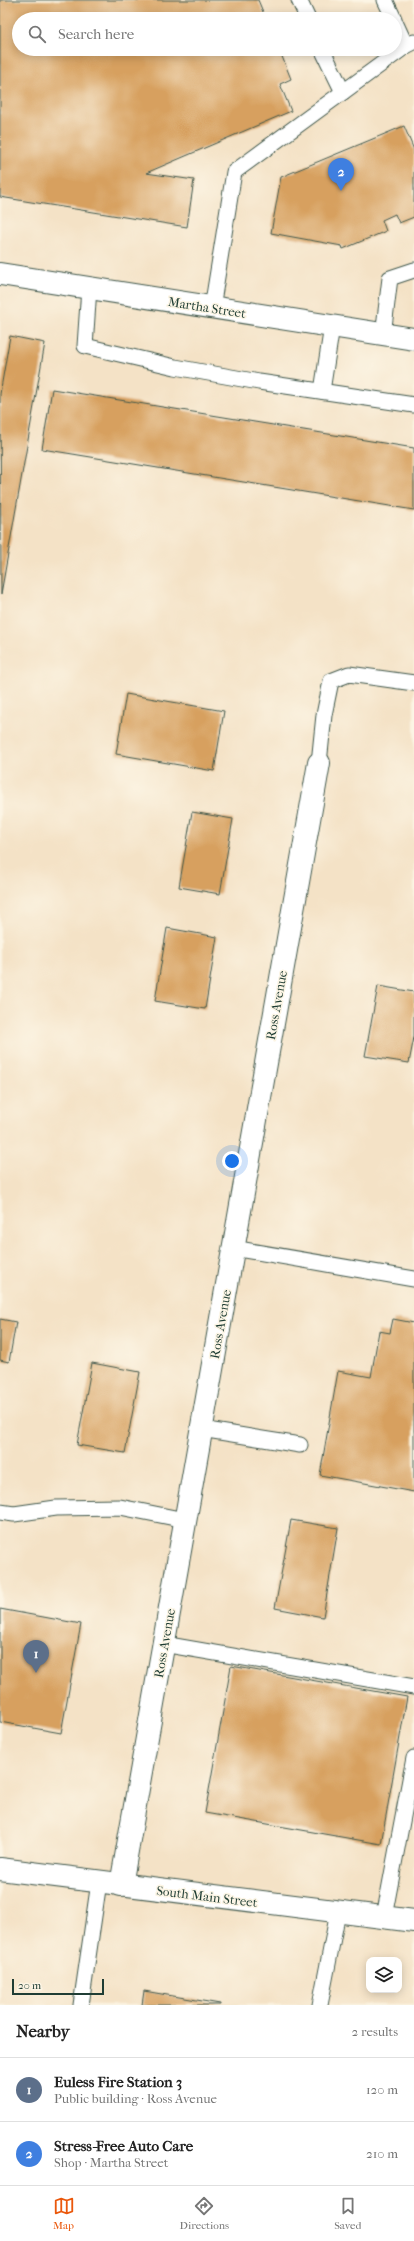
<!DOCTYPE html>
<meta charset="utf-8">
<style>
body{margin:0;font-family:"IM FELL French Canon",serif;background:#f2f2f2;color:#222}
.controls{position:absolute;right:12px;bottom:12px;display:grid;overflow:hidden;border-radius:8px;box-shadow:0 2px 10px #0003}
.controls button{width:36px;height:36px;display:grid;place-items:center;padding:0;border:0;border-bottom:1px solid #e0e0e0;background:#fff;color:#222;font:20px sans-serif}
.scale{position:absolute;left:12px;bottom:10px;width:92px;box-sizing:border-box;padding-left:4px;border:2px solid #1f3d34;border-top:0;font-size:11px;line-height:14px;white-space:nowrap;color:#1f3d34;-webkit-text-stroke:3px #fcf5e5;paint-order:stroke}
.you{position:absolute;left:232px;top:1161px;width:14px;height:14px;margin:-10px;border:3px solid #fff;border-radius:50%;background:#1a73e8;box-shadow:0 0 0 6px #1a73e833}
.badge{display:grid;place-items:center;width:26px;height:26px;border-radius:50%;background:#ea580c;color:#fff;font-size:13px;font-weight:700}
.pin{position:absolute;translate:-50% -33px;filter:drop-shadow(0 1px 2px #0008)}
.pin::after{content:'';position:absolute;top:21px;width:14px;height:12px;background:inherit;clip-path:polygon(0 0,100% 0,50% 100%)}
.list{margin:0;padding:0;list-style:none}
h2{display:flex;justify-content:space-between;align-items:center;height:52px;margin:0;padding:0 16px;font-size:17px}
h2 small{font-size:13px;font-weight:400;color:#767676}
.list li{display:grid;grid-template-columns:26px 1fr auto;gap:12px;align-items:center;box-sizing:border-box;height:64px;padding:0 16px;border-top:1px solid #e0e0e0}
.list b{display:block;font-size:15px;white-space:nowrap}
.list p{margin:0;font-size:13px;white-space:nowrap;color:#767676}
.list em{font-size:13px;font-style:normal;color:#767676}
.icon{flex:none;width:22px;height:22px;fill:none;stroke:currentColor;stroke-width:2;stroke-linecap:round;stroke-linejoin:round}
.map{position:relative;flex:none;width:414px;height:2005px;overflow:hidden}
.search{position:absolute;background:#fff;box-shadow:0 2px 10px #0003;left:12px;right:12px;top:12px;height:44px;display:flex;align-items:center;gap:10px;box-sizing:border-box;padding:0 14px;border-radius:22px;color:#767676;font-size:15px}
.sheet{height:180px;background:#fff}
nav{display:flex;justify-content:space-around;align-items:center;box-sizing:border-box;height:56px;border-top:1px solid #e0e0e0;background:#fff;font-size:11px;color:#767676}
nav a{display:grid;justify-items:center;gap:2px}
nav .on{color:#ea580c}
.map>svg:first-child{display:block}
</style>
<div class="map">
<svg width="414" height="2005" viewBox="0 0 414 2005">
<rect width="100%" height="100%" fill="#fcf5e5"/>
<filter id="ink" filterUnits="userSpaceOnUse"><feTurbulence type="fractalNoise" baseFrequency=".025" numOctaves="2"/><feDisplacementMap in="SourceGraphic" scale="8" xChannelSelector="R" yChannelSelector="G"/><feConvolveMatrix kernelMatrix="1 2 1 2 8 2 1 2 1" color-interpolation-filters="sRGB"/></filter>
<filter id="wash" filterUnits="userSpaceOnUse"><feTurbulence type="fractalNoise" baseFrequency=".012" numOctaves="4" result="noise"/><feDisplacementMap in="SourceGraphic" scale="16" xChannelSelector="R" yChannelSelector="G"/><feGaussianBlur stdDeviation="0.9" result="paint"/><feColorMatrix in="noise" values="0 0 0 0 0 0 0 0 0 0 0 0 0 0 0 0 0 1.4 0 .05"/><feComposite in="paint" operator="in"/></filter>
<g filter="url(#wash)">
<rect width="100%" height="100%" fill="#f4e2c6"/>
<g id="blocks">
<g fill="#d7a05f">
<polygon points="0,0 258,0 266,19 19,19 19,49 279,49 291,79 280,84 291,111 146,173 194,180 187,227 0,197"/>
<polygon points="404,126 414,150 414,217 399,223 395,214 382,220 386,231 343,249 342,246 271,233 281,177"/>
<polygon points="10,336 45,343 1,594 0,394"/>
<polygon points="52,389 414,448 414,510 42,449"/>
<polygon points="126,694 224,711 214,771 116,754"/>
<polygon points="192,812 233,819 220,894 179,887"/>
<polygon points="167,928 217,937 205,1009 155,1001"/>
<polygon points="378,986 414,992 414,1037 409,1063 365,1056"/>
<polygon points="0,1319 16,1322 9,1362 0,1360"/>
<polygon points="393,1319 414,1323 414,1492 320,1475 338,1371 371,1377 379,1331 390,1333"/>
<polygon points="92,1363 140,1372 125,1453 77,1445"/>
<polygon points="291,1520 338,1528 323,1617 275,1608"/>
<polygon points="0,1609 81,1624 61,1733 0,1722"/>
<polygon points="231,1666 407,1697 381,1844 205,1813"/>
<polygon points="144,1991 220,2004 220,2005 142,2005"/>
</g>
</g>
</g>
<g filter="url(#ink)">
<use href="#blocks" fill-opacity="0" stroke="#3f564a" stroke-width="1"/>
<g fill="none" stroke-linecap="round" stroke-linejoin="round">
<defs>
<g id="service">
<polyline points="299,0 308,19"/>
<polyline points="385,0 394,19"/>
<polyline points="395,22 406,46 414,42"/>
<polyline points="322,49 343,92"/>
<polyline points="89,288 85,346 175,367 259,382 414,405"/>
<polyline points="212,308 234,172 406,46"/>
<polyline points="383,335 390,278 414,270"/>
<polyline points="322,391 332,326"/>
<polyline points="319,763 324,715 331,681 349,674 414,683"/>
<polyline points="233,1248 414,1279"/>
<polyline points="201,1429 300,1445"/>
<polyline points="0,1512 14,1514 56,1508 120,1507 185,1520"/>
<polyline points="163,1644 414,1687"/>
<polyline points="384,1917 414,1758"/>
<polyline points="81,2005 99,1882"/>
<polyline points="320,2005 338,1912"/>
</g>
<g id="minor">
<polyline points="0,274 414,339"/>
<polyline points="121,1885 319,763"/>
</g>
<polyline id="tertiary" points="0,1869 414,1921"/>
</defs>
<use href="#service" stroke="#3f564a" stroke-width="17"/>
<use href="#minor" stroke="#3f564a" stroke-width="24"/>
<use href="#tertiary" stroke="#3f564a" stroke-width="24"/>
<use href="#service" stroke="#fff" stroke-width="15"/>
<use href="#minor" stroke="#fff" stroke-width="22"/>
<use href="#tertiary" stroke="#fff" stroke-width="22"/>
</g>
</g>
<g text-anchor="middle" stroke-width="3" stroke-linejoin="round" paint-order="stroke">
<g font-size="13" fill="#1f3d34" stroke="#fcf5e5">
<text transform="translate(207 307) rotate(9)" y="5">Martha Street</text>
<text transform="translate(276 1005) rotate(-80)" y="5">Ross Avenue</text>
<text transform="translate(220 1324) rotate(-80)" y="5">Ross Avenue</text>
<text transform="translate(164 1643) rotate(-80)" y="5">Ross Avenue</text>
<text transform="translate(207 1896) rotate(7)" y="5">South Main Street</text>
</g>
</g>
</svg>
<div class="controls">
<button><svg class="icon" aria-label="layers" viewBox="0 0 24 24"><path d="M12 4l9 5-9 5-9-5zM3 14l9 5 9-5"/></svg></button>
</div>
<div class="scale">20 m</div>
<div class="you"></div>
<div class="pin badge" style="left:36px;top:1673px;background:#5c6f8a">1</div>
<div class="pin badge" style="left:341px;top:191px;background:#3f7fe0">2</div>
<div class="search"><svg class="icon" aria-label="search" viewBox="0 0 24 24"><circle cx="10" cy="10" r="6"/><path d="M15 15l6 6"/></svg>Search here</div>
</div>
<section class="sheet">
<h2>Nearby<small>2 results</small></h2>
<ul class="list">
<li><span class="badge" style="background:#5c6f8a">1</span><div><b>Euless Fire Station 3</b><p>Public building · Ross Avenue</p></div><em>120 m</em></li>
<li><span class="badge" style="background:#3f7fe0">2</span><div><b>Stress-Free Auto Care</b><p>Shop · Martha Street</p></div><em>210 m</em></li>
</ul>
</section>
<nav>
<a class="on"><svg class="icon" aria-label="map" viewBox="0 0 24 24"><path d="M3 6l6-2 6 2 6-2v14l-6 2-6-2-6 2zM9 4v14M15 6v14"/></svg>Map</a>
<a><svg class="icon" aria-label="directions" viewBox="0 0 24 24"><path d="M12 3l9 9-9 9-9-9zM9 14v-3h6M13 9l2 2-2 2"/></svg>Directions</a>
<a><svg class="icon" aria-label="saved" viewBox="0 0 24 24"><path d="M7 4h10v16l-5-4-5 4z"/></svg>Saved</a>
</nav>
